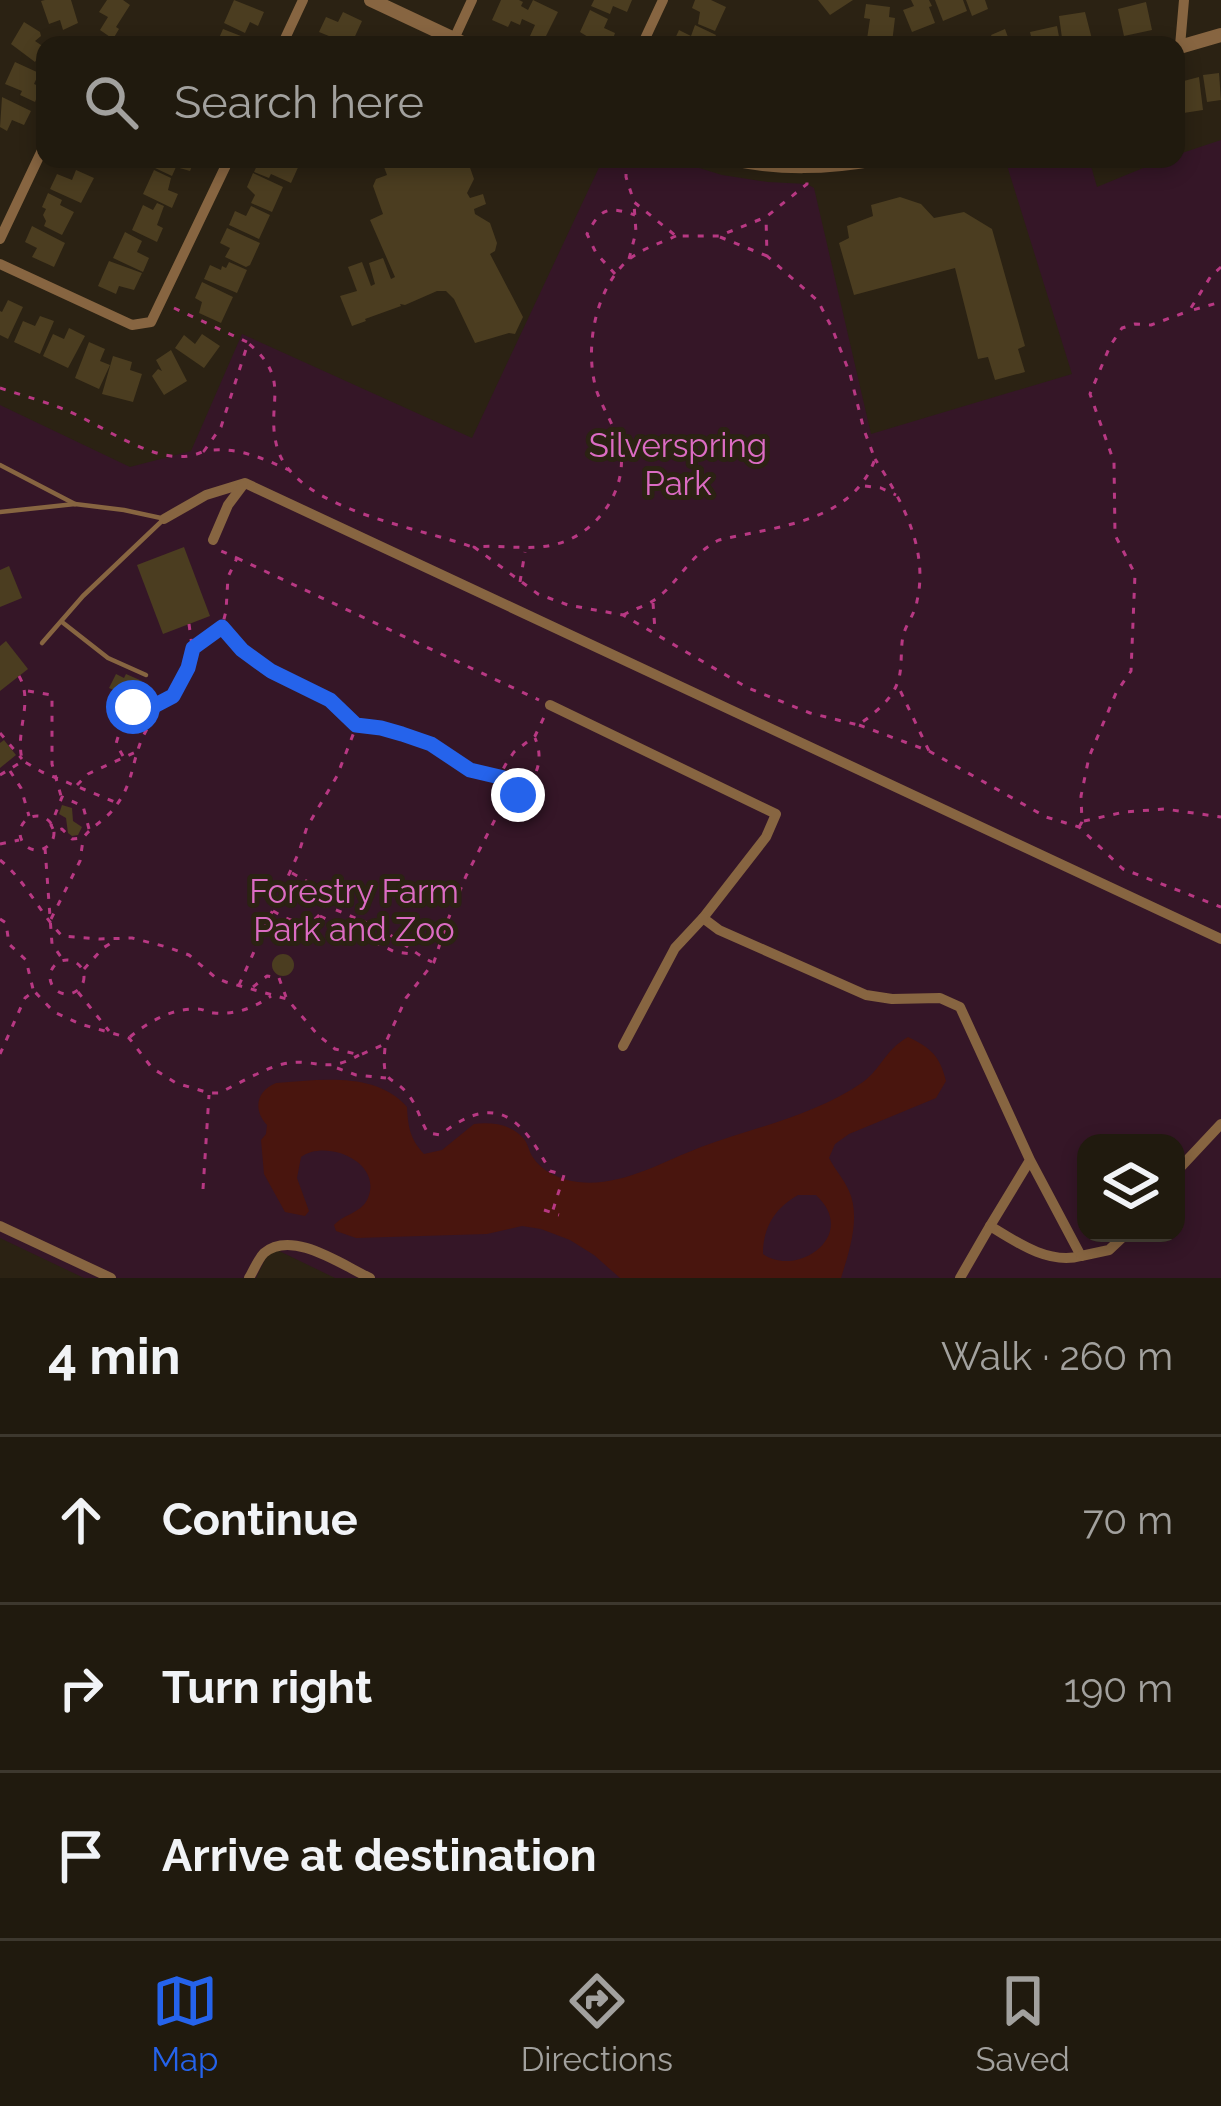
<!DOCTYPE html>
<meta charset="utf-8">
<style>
body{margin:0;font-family:Raleway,sans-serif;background:#282317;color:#f1f3f6}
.controls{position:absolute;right:36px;bottom:36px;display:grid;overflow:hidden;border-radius:24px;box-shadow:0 6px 18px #0003}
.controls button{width:108px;height:108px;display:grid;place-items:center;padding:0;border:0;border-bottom:3px solid #3d382e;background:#201a0e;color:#f1f3f6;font:60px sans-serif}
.stop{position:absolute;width:36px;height:36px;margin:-27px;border:9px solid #2563eb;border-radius:50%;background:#fff}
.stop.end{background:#2563eb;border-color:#fff;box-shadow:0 3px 12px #0008}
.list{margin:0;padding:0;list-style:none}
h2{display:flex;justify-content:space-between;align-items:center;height:156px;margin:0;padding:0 48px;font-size:51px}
h2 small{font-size:39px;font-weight:400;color:#a2a19e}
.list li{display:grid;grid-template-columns:78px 1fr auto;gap:36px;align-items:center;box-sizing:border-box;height:168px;padding:0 48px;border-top:3px solid #3d382e}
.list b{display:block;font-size:45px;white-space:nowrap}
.list em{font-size:39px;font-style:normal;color:#a2a19e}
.icon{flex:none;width:66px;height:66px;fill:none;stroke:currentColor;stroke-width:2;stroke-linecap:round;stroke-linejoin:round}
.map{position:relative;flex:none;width:1221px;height:1278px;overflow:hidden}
.search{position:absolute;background:#201a0e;box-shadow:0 6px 18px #0003;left:36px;right:36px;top:36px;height:132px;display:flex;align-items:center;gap:30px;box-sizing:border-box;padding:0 42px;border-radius:24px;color:#a2a19e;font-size:45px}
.sheet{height:660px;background:#201a0e}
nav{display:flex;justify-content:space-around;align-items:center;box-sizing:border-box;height:168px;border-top:3px solid #3d382e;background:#201a0e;font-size:33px;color:#a2a19e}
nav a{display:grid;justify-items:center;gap:6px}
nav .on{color:#2563eb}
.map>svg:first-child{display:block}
</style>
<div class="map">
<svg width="1221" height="1278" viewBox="0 0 1221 1278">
<rect width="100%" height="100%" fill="#2b2213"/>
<path fill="#351627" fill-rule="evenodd" d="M1221,140V1278H335L271,1247L256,1278H84L0,1238V405L130,467L191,451L242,334L472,438L603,159H670L722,175L768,182L807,184L814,188L871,434L1072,374L1005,159H1089L1097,187L1165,159H1176V155ZM1086,1143H1176V1233H1086Z"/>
<path fill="#49150e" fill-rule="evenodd" d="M908,1037C931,1048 940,1056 946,1081L936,1098L849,1134L835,1144L829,1158C835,1170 844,1179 849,1191C861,1217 849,1252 841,1278H620L594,1255L570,1240L541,1229L522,1226L487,1234L356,1238L336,1231L334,1225C345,1213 364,1213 369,1195C380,1161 326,1139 301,1157L297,1178L309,1211L305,1216L285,1212L264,1174L261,1140L266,1134L267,1125C253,1110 256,1091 276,1083C319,1080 376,1071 407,1107C408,1127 410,1139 424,1154L442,1150L474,1124C491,1122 512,1124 524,1139C528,1144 529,1151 532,1156C542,1172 560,1180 578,1182C621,1187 662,1162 701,1147C755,1127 814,1116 863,1082C881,1069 885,1050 908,1037ZM798,1195H816C860,1236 796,1278 763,1254C763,1227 775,1208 798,1195Z"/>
<g fill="#4b3d20">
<polygon points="45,0 71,0 78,23 63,30 60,20 49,24 41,1"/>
<polygon points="107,0 123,0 130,5 116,27 119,29 113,39 100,30 108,17 99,12"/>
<polygon points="234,0 264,12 258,26 250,22 245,33 224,23"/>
<polygon points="501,0 519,0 523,2 521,6 528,10 533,0 558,12 543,42 530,36 535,25 522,19 520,25 511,21 508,27 492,20"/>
<polygon points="594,0 632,0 627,12 613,6 610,14 591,6"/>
<polygon points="695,0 711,0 726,7 715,31 698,24 700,12 692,8"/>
<polygon points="818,0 853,0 830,15"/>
<polygon points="911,0 929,0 932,6 929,7 935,23 912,32 903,10 914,6"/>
<polygon points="935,0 963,0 967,11 943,21"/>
<polygon points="966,0 985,0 988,9 972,16"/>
<polygon points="1146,2 1152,30 1124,36 1118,9"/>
<polygon points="866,4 890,7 889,17 895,18 892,43 867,39 870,19 864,18"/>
<polygon points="590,10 608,19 604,28 615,33 611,45 601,45 580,32"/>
<polygon points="343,12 362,21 351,45 319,32 326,17 338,22"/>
<polygon points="1085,12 1093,43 1078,45 1076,36 1062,38 1059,16"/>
<polygon points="24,22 40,32 41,36 35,41 44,47 35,62 11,44"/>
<polygon points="695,25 716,35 712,45 672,45 679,30 691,36"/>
<polygon points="1057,26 1060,42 1033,45 1030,32"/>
<polygon points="223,29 251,40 248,45 216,45"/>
<polygon points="1005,29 1009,40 1018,36 1022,45 995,45 991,35"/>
<polygon points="15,62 39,73 34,84 41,87 35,102 20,95 22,91 5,84"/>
<polygon points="1219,73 1221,100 1207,102 1203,75"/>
<polygon points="1199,77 1203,110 1177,114 1176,83"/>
<polygon points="2,97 31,111 24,125 12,120 7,131 0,127"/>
<polygon points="159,159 195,159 190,171 176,167 172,176 155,168"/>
<polygon points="260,159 292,159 300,163 291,183 271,174 269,178 254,172"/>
<polygon points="381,159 467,159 474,179 467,193 470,198 483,194 486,204 474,209 475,214 490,223 497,243 495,251 490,254 523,317 515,334 509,333 475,343 454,299 446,291 437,291 405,305 400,304 401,306 365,319 366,321 352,326 340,296 357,291 348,267 362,262 371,286 375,284 369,263 383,258 391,279 395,277 370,220 383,214 373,186 376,179 387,175"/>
<polygon points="76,170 94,178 81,203 50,189 57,174 72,180"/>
<polygon points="154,170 171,178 168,190 178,194 172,208 143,194"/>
<polygon points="253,173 283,187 272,212 251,203 255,195 247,187"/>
<polygon points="48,193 62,200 60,205 74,212 62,235 44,226 46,221 43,215 46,209 42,207"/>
<polygon points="900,197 921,204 934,218 964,212 992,229 1025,346 1018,349 1025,372 995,380 988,357 978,359 955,268 854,295 839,243 849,238 847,226 873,216 871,205"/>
<polygon points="157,203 164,206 157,225 163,228 157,242 132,230 143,205 153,210"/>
<polygon points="251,206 270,215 259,239 229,225 235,211 246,216"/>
<polygon points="32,226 65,243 54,267 32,257 37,248 25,242"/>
<polygon points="227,228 260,243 250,265 246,267 225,257 230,248 220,243"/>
<polygon points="125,232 142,241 137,252 149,258 143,272 113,258"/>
<polygon points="109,261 142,273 134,290 119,286 116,294 98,286"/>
<polygon points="229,262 247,270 237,293 204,279 210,265 221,270 222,266 226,268"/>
<polygon points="202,282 233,297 221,323 199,313 202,302 195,298"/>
<polygon points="8,300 23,307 8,339 0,335 0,311 2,312"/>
<polygon points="40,316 54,321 40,354 14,342 23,321 35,326"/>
<polygon points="69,328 85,336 68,368 43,356 53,334 64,339"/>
<polygon points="202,334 220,346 204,368 175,348 184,335 195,344"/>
<polygon points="89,342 105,349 100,361 110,365 99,389 75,378"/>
<polygon points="171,350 187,381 164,395 152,376 158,369 162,371 156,360"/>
<polygon points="113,356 132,362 130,370 142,374 133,402 102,394"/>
<polygon points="184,547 210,616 163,634 137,565"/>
<polygon points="9,566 22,598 0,607 0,570"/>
<polygon points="6,641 28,669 0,691 0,646"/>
<polygon points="116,674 124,678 126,674 142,681 134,699 109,688"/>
<polygon points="4,740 16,755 0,768 0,743"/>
<polygon points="62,805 72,808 73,821 82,827 78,835 72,836 68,833 66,818 59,814"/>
<circle cx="283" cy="965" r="11"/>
</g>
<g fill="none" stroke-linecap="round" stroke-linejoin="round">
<g stroke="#b83883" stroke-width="3" stroke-dasharray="6 9" stroke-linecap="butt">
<polyline points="626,159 626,177 634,202 676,236 719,236 766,217 807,184 807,178"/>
<path d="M676,236C660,243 639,250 627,261C594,291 584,351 597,392C603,409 614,425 619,443C630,483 603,526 566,541C535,553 506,544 474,547L538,594L568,605L623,615L748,688L810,713L858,725C873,715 891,700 897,684C903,670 900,651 903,636C906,624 915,614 917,601C929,550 902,500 875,459"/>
<polyline points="720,237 767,256"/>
<polyline points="629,259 636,232 634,204"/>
<polyline points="1221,267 1211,276 1189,311 1221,302"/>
<path d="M615,274L596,253L587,234C601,208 607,206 635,215"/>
<polyline points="174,308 247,342"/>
<path d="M0,388C21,395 43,401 63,409C103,424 162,473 204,451"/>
<path d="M291,471C262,458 237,446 204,451L221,427L248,343C293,380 265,403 277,447C294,510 419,527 472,547"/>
<polyline points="865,486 881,488 896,495"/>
<polyline points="237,558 539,700"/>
<polyline points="520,582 525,552"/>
<polyline points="653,603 655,630"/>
<path d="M623,615C632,610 642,607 651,602C678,586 687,556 719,540C777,526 852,523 875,459L864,430L850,374L832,328L818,301L767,256L766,217"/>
<polyline points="189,624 192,646"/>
<polyline points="222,627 242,650 271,671 330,700 356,725 402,733 431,744 469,770 502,777"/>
<path d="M19,676C34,702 15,730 22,759"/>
<polyline points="28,691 52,695 52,764 61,796"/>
<polyline points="859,725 929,751 898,686"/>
<polyline points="0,733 22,759"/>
<polyline points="929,751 1046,817 1079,827 1123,869 1221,907"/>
<path d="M123,756L116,744C121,725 128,711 145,701L154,706L173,696L188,668L193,648L222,627L226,611L228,577L237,558L219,550"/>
<polyline points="10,771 21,788 29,816"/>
<polyline points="0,775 23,761 42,772 117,803"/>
<polyline points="77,785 88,774 136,752"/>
<path d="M505,802C531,789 547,766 535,738"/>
<circle cx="37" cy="833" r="17"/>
<polyline points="1084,821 1124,812 1165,809 1221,817"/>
<polyline points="1079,827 1082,822 1081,796 1089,757 1116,693 1131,671 1135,574 1115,535 1114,462 1090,394 1110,346 1122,328 1135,324 1151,325 1189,311"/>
<path d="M89,829L83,806L62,797L51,825L54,831L62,829L72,839L83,838C91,827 102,822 111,812C133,786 130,770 141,741C146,729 154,719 154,706"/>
<polyline points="0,844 19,840"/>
<polyline points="45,848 52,944 63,960"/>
<path d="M0,860C26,881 39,912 62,936L100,939L132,938L167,947L189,955L216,978L226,982L287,999L318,1035L335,1049L360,1055L385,1044L406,998L434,962L447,922L466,876L503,804L502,771L507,762L514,752L535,736L546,713"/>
<path d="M292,873L315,886L325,905C349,916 376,925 398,940C410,948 419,956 432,962"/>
<path d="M273,911C292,922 313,932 324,907"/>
<polyline points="320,916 395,952 412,954"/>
<polyline points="0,919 6,923 9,944 26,960 33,989"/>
<polyline points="51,919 80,861 83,840"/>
<circle cx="67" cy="977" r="17"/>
<polyline points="84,969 103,948 116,940"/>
<polyline points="239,985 299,852 307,827 337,776 356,727"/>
<polyline points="253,987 267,976 279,978 286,997"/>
<polyline points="78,992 109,1031"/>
<path d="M130,1037C148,1022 171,1009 194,1009C203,1008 205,1012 214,1013C235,1015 254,1008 271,996"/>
<path d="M385,1048C381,1088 393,1073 410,1097C418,1108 421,1122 428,1133L440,1135C496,1091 521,1117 550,1171L564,1175L552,1213"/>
<path d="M0,1054L25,998L34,991L54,1012L80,1024L129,1038L152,1068L176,1083L209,1093H219C240,1083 261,1070 283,1064C316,1057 325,1075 359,1055"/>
<polyline points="337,1068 356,1075 386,1078"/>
<polyline points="203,1189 209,1095"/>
<polyline points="544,1210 559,1215"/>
</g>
<g stroke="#876541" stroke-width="4.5">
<polyline points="0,465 75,504"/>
<polyline points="0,512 75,504 124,510 161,518"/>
<polyline points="62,622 108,658 146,675"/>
<polyline points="42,643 83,596 164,519"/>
</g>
<g stroke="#876541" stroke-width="10">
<polyline points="454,39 472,0"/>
<polyline points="282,45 303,0"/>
<polyline points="642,45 663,0"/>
<polyline points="1180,46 1184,0"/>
<polyline points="0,239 45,144"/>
<polyline points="0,264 132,325 151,322 229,159"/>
<polyline points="164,519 206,495 245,483 1221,939"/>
<polyline points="213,540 228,505 243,485"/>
<path d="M550,705L776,814L766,837L703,918L719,930L866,995L892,999L940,998L960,1007L1030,1160L1081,1256C1049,1265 1016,1242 990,1226L1030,1160"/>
<polyline points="623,1046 675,948 703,918"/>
<polyline points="1176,1172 1221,1124"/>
<polyline points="0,1226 111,1278"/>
<polyline points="1081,1256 1109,1250 1127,1233"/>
<path d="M249,1278C254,1270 258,1259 264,1253C292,1229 342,1265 370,1278"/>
<polyline points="960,1278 990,1226"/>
</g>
<g stroke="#876541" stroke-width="14">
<polyline points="371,0 467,45"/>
<polyline points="1176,48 1221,35"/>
<path d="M731,159C781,169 826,168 876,159"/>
</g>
</g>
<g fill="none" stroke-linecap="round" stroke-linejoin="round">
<polyline stroke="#2563eb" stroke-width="15" points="133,707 145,701 154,706 173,696 188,668 193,648 222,627 242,650 271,671 330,700 356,725 381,728 402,734 431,744 470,770 504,778 503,804 518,795"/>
</g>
<g text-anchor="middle" stroke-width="10" stroke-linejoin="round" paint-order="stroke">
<g font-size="33" fill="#dc6cc3" stroke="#2b2213">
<text x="678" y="457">Silverspring<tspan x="678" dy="38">Park</tspan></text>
<text x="354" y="903">Forestry Farm<tspan x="354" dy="38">Park and Zoo</tspan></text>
</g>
</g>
</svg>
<div class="controls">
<button><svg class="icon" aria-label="layers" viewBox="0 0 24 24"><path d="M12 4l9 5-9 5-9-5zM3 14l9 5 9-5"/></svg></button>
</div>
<div class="stop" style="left:133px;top:707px"></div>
<div class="stop end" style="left:518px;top:795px"></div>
<div class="search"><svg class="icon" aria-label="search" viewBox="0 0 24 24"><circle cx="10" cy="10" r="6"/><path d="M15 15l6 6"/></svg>Search here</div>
</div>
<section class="sheet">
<h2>4 min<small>Walk · 260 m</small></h2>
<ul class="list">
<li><svg class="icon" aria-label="ahead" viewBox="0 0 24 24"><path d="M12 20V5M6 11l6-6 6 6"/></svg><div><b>Continue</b></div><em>70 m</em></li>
<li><svg class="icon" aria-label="right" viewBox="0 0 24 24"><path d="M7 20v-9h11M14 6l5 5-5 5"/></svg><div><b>Turn right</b></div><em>190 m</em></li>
<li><svg class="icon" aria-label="arrive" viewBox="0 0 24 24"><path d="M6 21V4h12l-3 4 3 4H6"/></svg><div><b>Arrive at destination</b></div></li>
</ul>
</section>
<nav>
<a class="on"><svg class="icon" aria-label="map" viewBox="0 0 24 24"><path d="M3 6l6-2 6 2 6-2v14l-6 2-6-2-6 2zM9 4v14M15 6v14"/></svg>Map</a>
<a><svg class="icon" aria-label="directions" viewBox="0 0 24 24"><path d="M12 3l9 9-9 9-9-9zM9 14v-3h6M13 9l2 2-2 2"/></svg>Directions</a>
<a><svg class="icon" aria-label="saved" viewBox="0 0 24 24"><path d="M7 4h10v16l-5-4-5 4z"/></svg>Saved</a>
</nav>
